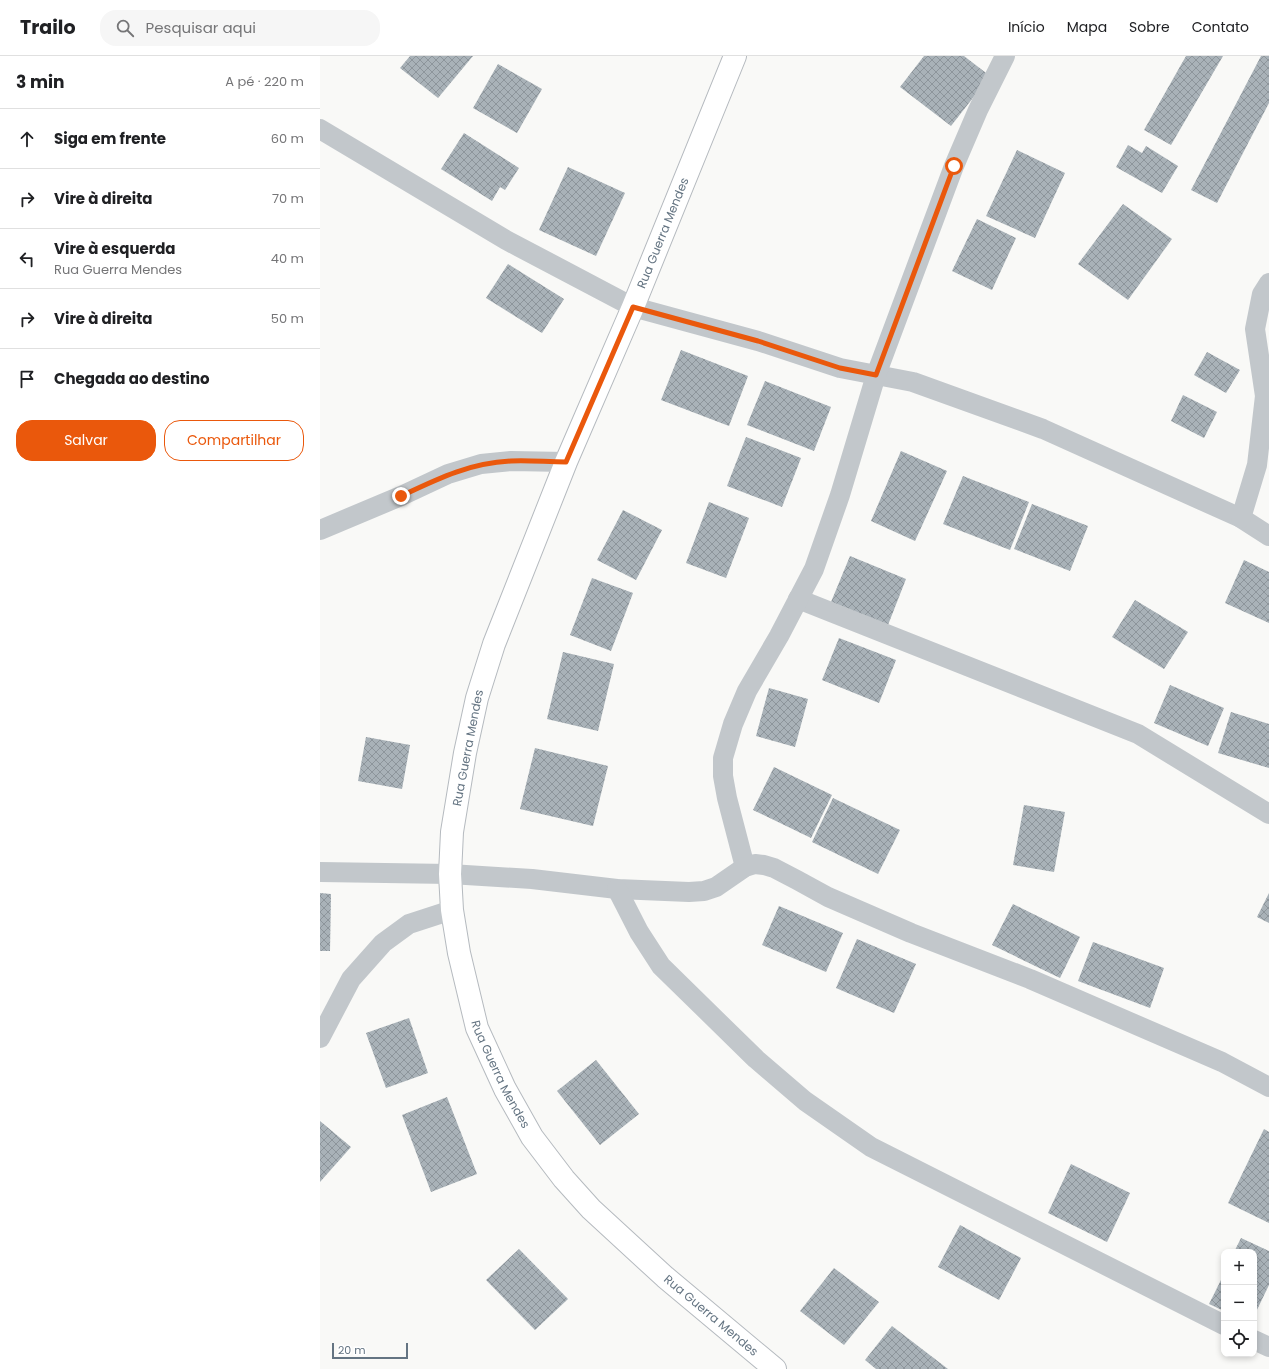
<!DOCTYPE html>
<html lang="pt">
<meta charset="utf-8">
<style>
body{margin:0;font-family:Poppins,sans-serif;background:#f6f6f6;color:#202124}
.controls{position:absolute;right:12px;bottom:12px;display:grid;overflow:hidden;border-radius:8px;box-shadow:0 2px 6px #0003}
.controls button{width:36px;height:36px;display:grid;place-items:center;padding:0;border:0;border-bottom:1px solid #e0e0e0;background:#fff;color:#202124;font:20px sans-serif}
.scale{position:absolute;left:12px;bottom:10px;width:76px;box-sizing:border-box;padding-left:4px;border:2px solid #647482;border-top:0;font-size:11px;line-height:14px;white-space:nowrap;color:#647482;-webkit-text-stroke:3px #fff;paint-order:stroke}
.stop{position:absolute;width:12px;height:12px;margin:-9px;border:3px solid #ea580c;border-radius:50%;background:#fff}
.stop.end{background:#ea580c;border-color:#fff;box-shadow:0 1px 4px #0008}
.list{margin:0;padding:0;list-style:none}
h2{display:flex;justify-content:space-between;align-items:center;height:52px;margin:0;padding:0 16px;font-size:17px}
h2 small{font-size:13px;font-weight:400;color:#757577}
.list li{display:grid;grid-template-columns:26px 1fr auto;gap:12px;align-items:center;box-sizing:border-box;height:60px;padding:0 16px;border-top:1px solid #e0e0e0}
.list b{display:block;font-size:15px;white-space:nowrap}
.list p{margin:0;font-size:13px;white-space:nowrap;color:#757577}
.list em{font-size:13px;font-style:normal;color:#757577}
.actions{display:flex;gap:8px;padding:12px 16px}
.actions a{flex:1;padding:9px 0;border:1px solid #ea580c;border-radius:16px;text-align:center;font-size:14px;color:#ea580c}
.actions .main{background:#ea580c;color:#fff}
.icon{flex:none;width:22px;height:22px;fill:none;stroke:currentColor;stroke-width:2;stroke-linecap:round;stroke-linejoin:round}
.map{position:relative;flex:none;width:949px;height:1313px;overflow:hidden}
header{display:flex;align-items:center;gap:24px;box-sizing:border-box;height:56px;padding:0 20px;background:#fff;border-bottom:1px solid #e0e0e0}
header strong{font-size:19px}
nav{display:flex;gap:22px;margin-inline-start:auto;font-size:14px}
.search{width:280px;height:36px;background:#f6f6f6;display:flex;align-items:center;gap:10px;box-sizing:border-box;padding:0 14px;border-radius:16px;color:#757577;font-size:15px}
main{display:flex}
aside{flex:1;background:#fff}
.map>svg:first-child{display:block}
</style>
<header>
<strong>Trailo</strong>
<div class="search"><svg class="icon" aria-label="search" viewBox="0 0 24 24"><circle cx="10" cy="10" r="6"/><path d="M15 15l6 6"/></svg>Pesquisar aqui</div>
<nav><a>Início</a><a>Mapa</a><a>Sobre</a><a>Contato</a></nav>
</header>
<main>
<aside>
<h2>3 min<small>A pé · 220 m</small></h2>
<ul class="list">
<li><svg class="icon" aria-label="ahead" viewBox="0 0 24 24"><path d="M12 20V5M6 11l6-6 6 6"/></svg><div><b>Siga em frente</b></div><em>60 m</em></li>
<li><svg class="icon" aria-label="right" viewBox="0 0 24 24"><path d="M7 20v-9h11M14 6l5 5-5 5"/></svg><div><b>Vire à direita</b></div><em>70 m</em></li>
<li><svg class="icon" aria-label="left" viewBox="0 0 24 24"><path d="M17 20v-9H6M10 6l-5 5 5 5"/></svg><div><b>Vire à esquerda</b><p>Rua Guerra Mendes</p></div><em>40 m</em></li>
<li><svg class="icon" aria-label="right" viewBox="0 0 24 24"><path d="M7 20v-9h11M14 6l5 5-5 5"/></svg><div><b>Vire à direita</b></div><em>50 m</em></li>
<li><svg class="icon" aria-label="arrive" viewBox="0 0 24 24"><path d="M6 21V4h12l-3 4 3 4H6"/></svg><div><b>Chegada ao destino</b></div></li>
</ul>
<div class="actions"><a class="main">Salvar</a><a>Compartilhar</a></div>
</aside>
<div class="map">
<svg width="949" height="1313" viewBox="0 0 949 1313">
<defs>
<pattern id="building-cross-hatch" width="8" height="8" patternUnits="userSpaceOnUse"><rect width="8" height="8" fill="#a9b2b8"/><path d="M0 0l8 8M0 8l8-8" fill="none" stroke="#8d959b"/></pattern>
</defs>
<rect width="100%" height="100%" fill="#f9f9f7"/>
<g fill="url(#building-cross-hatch)">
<polygon points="90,0 153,0 118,42 80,12"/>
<polygon points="604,0 644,0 670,20 631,70 580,31"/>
<polygon points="866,0 903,0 851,89 824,74"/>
<polygon points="941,0 949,0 949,47 897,147 871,134"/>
<polygon points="178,8 222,33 197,77 153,52"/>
<polygon points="144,77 199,112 185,134 180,131 172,145 121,113"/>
<polygon points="808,89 822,97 826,90 858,110 842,137 796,111"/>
<polygon points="697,94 745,117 715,182 666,160"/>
<polygon points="248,111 305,137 276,200 219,174"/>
<polygon points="803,148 852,183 808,244 758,208"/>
<polygon points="657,163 696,182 672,234 632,215"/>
<polygon points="188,208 244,243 222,277 166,242"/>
<polygon points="361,294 428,320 409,370 341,344"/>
<polygon points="887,296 920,314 906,337 874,319"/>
<polygon points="445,325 511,351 494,395 427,369"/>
<polygon points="863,339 897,356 884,382 851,365"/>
<polygon points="426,381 481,402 462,451 407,430"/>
<polygon points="581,395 627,415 595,485 551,465"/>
<polygon points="643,420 709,446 690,494 623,468"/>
<polygon points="389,446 429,462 406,522 366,507"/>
<polygon points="712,448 768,470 750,515 694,493"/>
<polygon points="303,454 342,474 316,524 277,504"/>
<polygon points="530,500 586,523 568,569 511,546"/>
<polygon points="924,504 949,516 949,567 905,547"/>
<polygon points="272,522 313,537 291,595 250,579"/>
<polygon points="815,544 868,576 844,613 792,581"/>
<polygon points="519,582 576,604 559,647 502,624"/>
<polygon points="243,596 294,608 278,675 227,663"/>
<polygon points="850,629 904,652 888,690 834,667"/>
<polygon points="449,632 488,643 475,691 436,680"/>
<polygon points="911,656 949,668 949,712 898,697"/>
<polygon points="46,681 90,689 82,733 38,725"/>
<polygon points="215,692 288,710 273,770 200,753"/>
<polygon points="454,711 512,739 491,782 433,754"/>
<polygon points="513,742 580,774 558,818 492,786"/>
<polygon points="704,749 745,756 734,816 693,809"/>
<polygon points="0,837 11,838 10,895 0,895"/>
<polygon points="949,837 949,867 937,861"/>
<polygon points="693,848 760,881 740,922 672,889"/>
<polygon points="459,850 523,877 506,916 442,889"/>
<polygon points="537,883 596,908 574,957 516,932"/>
<polygon points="773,886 844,912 830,952 758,925"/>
<polygon points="89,962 108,1017 66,1032 46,977"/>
<polygon points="276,1004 319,1058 280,1089 237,1035"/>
<polygon points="127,1041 157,1118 111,1136 82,1059"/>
<polygon points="0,1065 31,1091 0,1126"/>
<polygon points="944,1073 949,1076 949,1167 908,1147"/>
<polygon points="751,1108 810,1137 787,1186 728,1157"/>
<polygon points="640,1169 701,1202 679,1244 618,1211"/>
<polygon points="921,1182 949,1195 949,1229 934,1260 934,1196 914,1196"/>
<polygon points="199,1193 248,1243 215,1274 166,1224"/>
<polygon points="514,1212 559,1246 524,1289 480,1255"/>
<polygon points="904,1218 904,1255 889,1248"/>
<polygon points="572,1270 628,1313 556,1313 545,1304"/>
</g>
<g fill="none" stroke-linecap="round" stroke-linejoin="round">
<defs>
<g id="secondary">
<path id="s1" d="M415,0L313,251L246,406L174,588L157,642L145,697L132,776L130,818L132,854L139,897L157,972L185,1033L212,1081L244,1123L271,1153L345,1221L455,1313"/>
</g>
</defs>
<use href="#secondary" stroke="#b5babf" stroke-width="24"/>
<g stroke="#c2c7cb" stroke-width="20">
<polyline points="0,73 186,184 313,251 438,285 520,312 593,326 723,373 921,462 949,480"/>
<polyline points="921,462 937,409 945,340 935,273 942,238 949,227"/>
<polyline points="0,474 81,440 128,418 161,408 191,405 246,406"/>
<polyline points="478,543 818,678 949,758"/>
<polyline points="425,811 407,742 403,720 403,702 413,668 427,635 459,580 494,513 520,439 556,319 634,110 658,54 685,0"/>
<polyline points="0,816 130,818 212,823 297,833 369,836 384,835 396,831 425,811 435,808 444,809 454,812 477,824 508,841 591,877 710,923 902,1006 949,1031"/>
<polyline points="297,833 319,876 341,910 436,1003 485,1045 551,1091 904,1269"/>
<polyline points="0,982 31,923 63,887 89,868 132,854"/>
<polyline points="934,1284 949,1291"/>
</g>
<use href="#secondary" stroke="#fff" stroke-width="22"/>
</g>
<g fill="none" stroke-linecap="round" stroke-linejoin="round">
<path stroke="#ea580c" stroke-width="5" d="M81,440C117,423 149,407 191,405C209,404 227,406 246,406L313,251L438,285L520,312L556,319L634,110"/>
</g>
<g text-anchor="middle" stroke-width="4" stroke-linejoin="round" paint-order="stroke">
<g font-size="12" fill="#647482" stroke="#fff">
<text transform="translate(343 177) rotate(-68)" y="4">Rua Guerra Mendes</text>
<text transform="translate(148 692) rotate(-79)" y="4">Rua Guerra Mendes</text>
<text dy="4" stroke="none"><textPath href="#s1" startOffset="1079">Rua Guerra Mendes</textPath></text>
<text dy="4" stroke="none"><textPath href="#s1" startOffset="1403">Rua Guerra Mendes</textPath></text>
</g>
</g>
</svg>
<div class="controls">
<button>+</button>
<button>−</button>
<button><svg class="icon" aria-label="locate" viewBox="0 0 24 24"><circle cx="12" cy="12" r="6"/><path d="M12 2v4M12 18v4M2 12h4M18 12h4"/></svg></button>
</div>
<div class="scale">20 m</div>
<div class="stop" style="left:634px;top:110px"></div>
<div class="stop end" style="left:81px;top:440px"></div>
</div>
</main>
